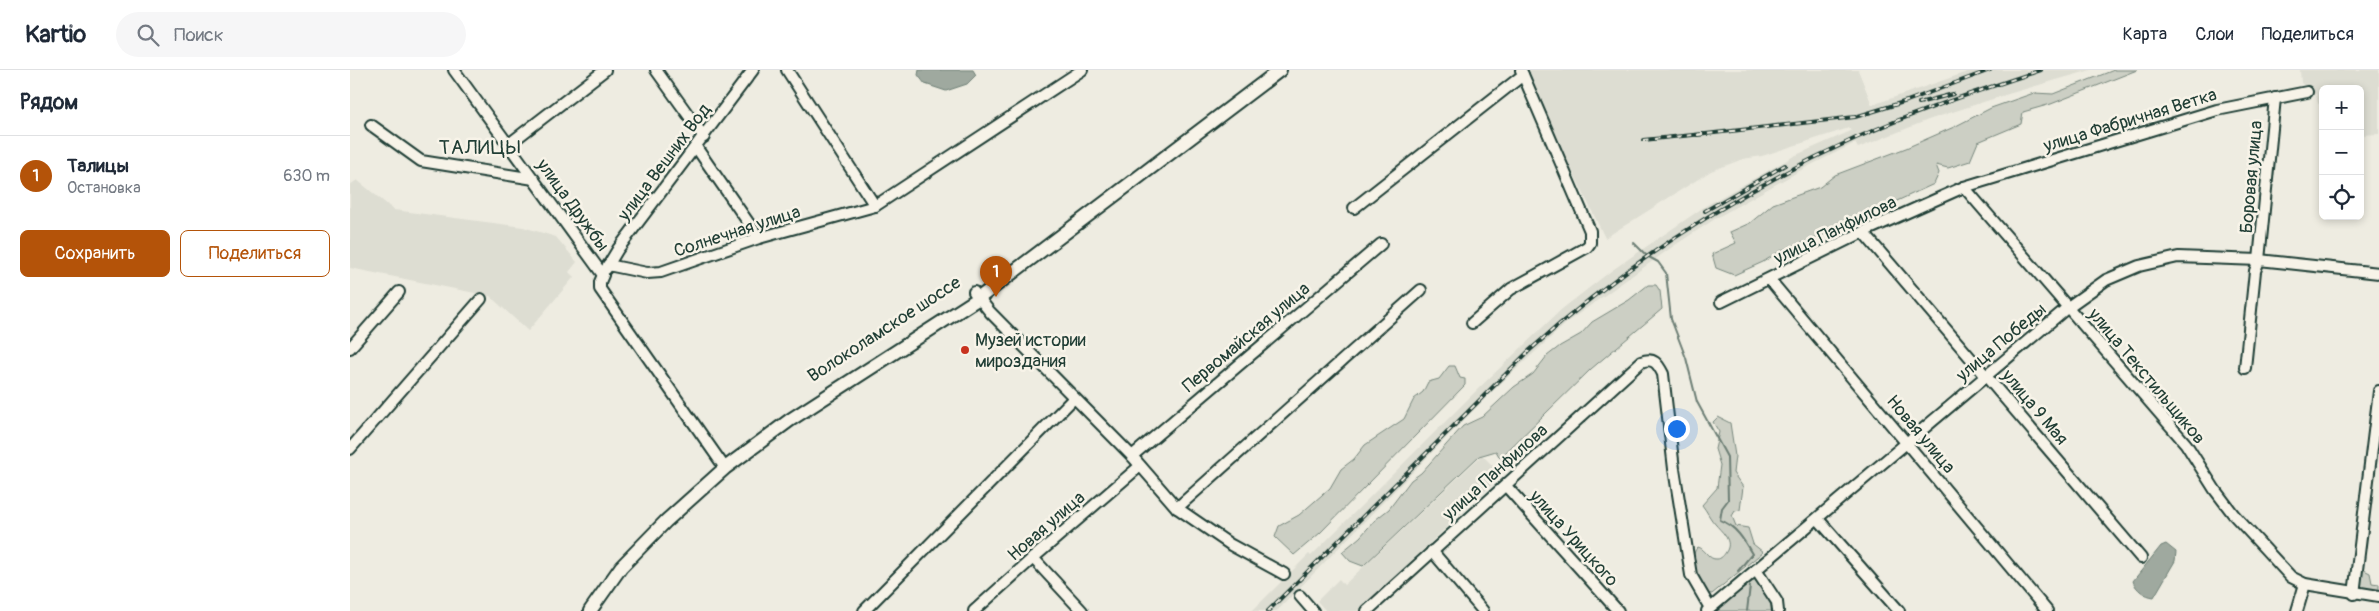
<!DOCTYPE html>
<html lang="ru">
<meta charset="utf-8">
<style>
body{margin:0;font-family:Pangolin,sans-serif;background:#f6f6f7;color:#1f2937}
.controls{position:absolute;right:15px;top:15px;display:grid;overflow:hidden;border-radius:8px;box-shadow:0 2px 8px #0003}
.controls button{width:45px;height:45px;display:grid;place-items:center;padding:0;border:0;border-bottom:1px solid #e0e1e3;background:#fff;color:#1f2937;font:25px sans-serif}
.you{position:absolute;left:1326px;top:358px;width:18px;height:18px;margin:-12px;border:4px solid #fff;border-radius:50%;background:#1a73e8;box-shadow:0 0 0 8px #1a73e833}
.badge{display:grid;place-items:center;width:32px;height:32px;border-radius:50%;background:#b45309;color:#fff;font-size:16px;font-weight:700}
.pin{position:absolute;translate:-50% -41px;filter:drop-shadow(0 1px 2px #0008)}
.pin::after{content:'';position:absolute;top:26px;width:18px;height:15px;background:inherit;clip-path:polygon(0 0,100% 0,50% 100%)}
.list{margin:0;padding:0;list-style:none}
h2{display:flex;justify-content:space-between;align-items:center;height:65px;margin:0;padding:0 20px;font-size:21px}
h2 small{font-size:16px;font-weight:400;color:#747a83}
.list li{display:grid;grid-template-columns:32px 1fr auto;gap:15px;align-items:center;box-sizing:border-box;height:80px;padding:0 20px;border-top:1px solid #e0e1e3}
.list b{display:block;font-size:19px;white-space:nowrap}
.list p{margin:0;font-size:16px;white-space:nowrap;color:#747a83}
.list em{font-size:16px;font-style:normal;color:#747a83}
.actions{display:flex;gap:10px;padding:15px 20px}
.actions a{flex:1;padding:11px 0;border:1px solid #b45309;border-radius:8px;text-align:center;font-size:18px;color:#b45309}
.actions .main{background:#b45309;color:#fff}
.icon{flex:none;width:28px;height:28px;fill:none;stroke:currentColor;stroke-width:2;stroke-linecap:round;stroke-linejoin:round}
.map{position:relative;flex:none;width:2029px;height:541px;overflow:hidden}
header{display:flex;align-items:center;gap:30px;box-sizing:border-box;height:70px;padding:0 25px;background:#fff;border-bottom:1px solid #e0e1e3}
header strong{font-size:24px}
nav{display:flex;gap:28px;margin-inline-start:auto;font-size:18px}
.search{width:350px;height:45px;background:#f6f6f7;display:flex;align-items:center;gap:12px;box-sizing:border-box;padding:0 18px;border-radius:28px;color:#747a83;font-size:19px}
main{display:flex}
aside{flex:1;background:#fff}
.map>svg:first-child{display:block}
</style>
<header>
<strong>Kartio</strong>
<div class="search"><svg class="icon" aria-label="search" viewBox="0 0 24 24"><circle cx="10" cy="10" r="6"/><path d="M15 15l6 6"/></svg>Поиск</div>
<nav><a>Карта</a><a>Слои</a><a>Поделиться</a></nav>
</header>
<main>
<aside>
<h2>Рядом<small></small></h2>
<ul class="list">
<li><span class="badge">1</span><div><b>Талицы</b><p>Остановка</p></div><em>630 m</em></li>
</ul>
<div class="actions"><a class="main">Сохранить</a><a>Поделиться</a></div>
</aside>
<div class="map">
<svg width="2029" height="541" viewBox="0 0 2029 541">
<rect width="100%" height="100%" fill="#eeece1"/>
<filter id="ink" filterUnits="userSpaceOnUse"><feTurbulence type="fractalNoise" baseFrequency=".02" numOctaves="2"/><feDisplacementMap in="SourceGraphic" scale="10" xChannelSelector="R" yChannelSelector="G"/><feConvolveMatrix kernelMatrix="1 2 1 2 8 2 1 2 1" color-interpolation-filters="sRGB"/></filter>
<g filter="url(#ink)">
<g fill="#ddddd2">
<polygon points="1177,0 1508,0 1522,35 1623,0 1741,0 1658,24 1578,50 1508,78 1505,73 1453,99 1368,147 1325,175 1220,250 1138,325 927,541 902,541 959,484 961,486 1130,317 1212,239 1261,201 1357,135 1444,86 1501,61 1499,58 1412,86 1393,89 1361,101 1255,168 1223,102 1220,100"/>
<polygon points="1950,0 2029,0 2029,64 2010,65 2010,19 1973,19 1973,33 1968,34 1966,24 1951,13"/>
<polygon points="7,110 44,140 173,157 206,167 227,192 219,202 224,207 178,261 140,226 0,198 0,115"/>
<polygon points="1132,385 1152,405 1008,541 976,541 967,531 989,509 994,515"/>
</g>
<g fill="#cccfc4" stroke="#76867c">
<polygon points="1764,0 1787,0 1701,34 1673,42 1671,54 1628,72 1620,91 1598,98 1586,95 1589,103 1584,114 1464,169 1432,180 1413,192 1384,205 1366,198 1362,184 1386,173 1380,162 1400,153 1423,134 1470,117 1485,105 1556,78 1604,57 1641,38 1684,23 1703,24"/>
<polygon points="1298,215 1306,215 1310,221 1312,239 1241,299 1150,388 1146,381 1129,386 1013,496 1000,491 992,482 1010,467 1025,450 1039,439 1061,410 1071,403 1113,356 1132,347 1164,317 1183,304 1197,286 1210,276 1231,264 1242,252 1279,230"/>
<polygon points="1099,296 1105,296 1110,308 1115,309 1115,315 970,463 944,485 925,467 929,456 949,445 980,418 991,399 1004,389 1015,375 1054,349 1064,329 1073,322 1078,312 1089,309"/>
<path d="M1368,347L1380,353L1385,386L1383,403L1393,417L1390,440L1385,441L1382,446L1386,456L1398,458L1403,474L1413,482L1362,524L1356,523C1350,512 1337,486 1348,477C1356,479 1358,490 1367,489C1371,489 1374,485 1376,482C1383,471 1373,463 1366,455C1360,449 1357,441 1352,435L1367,418L1370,395L1365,379L1369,362L1363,352Z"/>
<polygon points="2012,499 2020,503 2022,513 2029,514 2029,524 2013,522 2010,517"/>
<polygon points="1406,511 1418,527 1423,541 1366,541 1400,512"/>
</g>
<g fill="#9fa99f" stroke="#6c7e74">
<polygon points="569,0 623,0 626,5 617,14 596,21 575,14 568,5"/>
<path d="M1816,474L1826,482L1825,491L1804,527C1795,526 1786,520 1783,511L1811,476Z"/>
</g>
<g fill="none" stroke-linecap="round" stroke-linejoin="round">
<g stroke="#6c7e74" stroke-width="2">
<path d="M1284,173L1297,186L1308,192L1316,203L1321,249L1336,288L1347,332L1377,387L1378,430L1372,438L1370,450C1386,456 1394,470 1402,484L1388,501"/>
<polyline points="1397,541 1400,516"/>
</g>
<defs>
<g id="minor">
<polyline points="104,0 253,205 250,212 250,219 375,398"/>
<polyline points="306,0 354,67"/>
<polyline points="437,0 525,136"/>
<polyline points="21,55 71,91 184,109"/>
<polyline points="159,74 255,0"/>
<polyline points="346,77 409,168"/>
<polyline points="1614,117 1836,374 1865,420 1884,445 1941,507 1955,514 2029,526"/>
<polyline points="1004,138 1173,5"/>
<polyline points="1513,162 1791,488"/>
<polyline points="258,195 297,203 311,202 409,168 525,136 732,0"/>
<polyline points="256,199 268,179 403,0"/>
<polyline points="1420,210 1697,541"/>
<polyline points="624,222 640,242 782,386 827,438 881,475 934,504"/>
<polyline points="1371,232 1513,162 1614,117 1867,40 1957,22"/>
<polyline points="1122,253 1161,219 1237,177 1240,173 1240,161 1171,0"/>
<polyline points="0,278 49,222"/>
<polyline points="1895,298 1905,201 1909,190 1925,28"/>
<polyline points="0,379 131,229"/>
<polyline points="782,386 1031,174"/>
<polyline points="1156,416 1268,541"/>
<polyline points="827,438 1071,220"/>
<polyline points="1468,449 1549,541"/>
<polyline points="1082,481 1133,541"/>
<polyline points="683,488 732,541"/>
<polyline points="1406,500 1427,532 1428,541"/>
<polyline points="2004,524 2029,321"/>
<polyline points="950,526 963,541"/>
<polyline points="514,541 724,328"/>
<polyline points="624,541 683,488 790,396"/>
<path d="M1017,541L1291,292C1304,287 1308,294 1313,304L1324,399L1341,505L1360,538"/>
<polyline points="1357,541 1718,237 1756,210 1789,196 1828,187 1909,190 2029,203"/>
<polyline points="1947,541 1955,514"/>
</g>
<polyline id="major" points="240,541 271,497 316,451 375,398 440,350 629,228 930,0"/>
</defs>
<use href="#minor" stroke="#1f3d34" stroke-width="14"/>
<use href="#major" stroke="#1f3d34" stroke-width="16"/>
<use href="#minor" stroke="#f7f3e8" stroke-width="10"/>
<use href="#major" stroke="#f7f3e8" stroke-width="12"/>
<defs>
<g id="rail">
<polyline points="1569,33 1603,24"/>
<polyline points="1347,65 1505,47 1557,31 1640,0"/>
<polyline points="1293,70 1353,64"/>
<polyline points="1355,141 1435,95"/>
<path d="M918,541L1180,280C1276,193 1389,121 1506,68C1566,41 1629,21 1691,0"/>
</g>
</defs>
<use href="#rail" stroke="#1f3d34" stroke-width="4"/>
<use href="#rail" stroke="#f7f3e8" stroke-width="2" stroke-dasharray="5.5" stroke-linecap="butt"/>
</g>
</g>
<circle fill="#c8321e" stroke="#f7f3e8" stroke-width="2" cx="615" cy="280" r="5"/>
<g text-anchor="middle" stroke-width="5" stroke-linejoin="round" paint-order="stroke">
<g font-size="18" fill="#1f3d34" stroke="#f7f3e8">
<text transform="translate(1780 50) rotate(-17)" y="6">улица Фабричная Ветка</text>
<text transform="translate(314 92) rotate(-53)" y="6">улица Вешних Вод</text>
<text transform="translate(1901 107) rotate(-85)" y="6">Боровая улица</text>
<text transform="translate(223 135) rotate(54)" y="6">улица Дружбы</text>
<text transform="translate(1485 160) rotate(-26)" y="6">улица Панфилова</text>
<text transform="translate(387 161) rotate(-18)" y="6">Солнечная улица</text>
<text transform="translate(534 259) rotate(-33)" y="6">Волоколамское шоссе</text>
<text transform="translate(896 267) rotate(-40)" y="6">Первомайская улица</text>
<text transform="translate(1651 272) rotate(-40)" y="6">улица Победы</text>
<text transform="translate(1797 306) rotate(50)" y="6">улица Текстильщиков</text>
<text transform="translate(1685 337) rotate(50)" y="6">улица 9 Мая</text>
<text transform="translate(1571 364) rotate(50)" y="6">Новая улица</text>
<text transform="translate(1145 402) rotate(-42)" y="6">улица Панфилова</text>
<text transform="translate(696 456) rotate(-41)" y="6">Новая улица</text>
<text transform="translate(1224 468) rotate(48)" y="6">улица Урицкого</text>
</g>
<g font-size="18" fill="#1f3d34" stroke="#f7f3e8" text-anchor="start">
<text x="625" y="276">Музей истории<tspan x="625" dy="21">мироздания</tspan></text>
</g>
<g font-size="20" letter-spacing="1" fill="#1f3d34" stroke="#f7f3e8">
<text x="130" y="84">ТАЛИЦЫ</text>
</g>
</g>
</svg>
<div class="controls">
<button>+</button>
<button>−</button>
<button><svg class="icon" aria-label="locate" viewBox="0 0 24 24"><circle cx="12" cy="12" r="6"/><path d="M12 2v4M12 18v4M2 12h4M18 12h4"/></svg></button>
</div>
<div class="you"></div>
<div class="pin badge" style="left:646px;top:227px">1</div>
</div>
</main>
